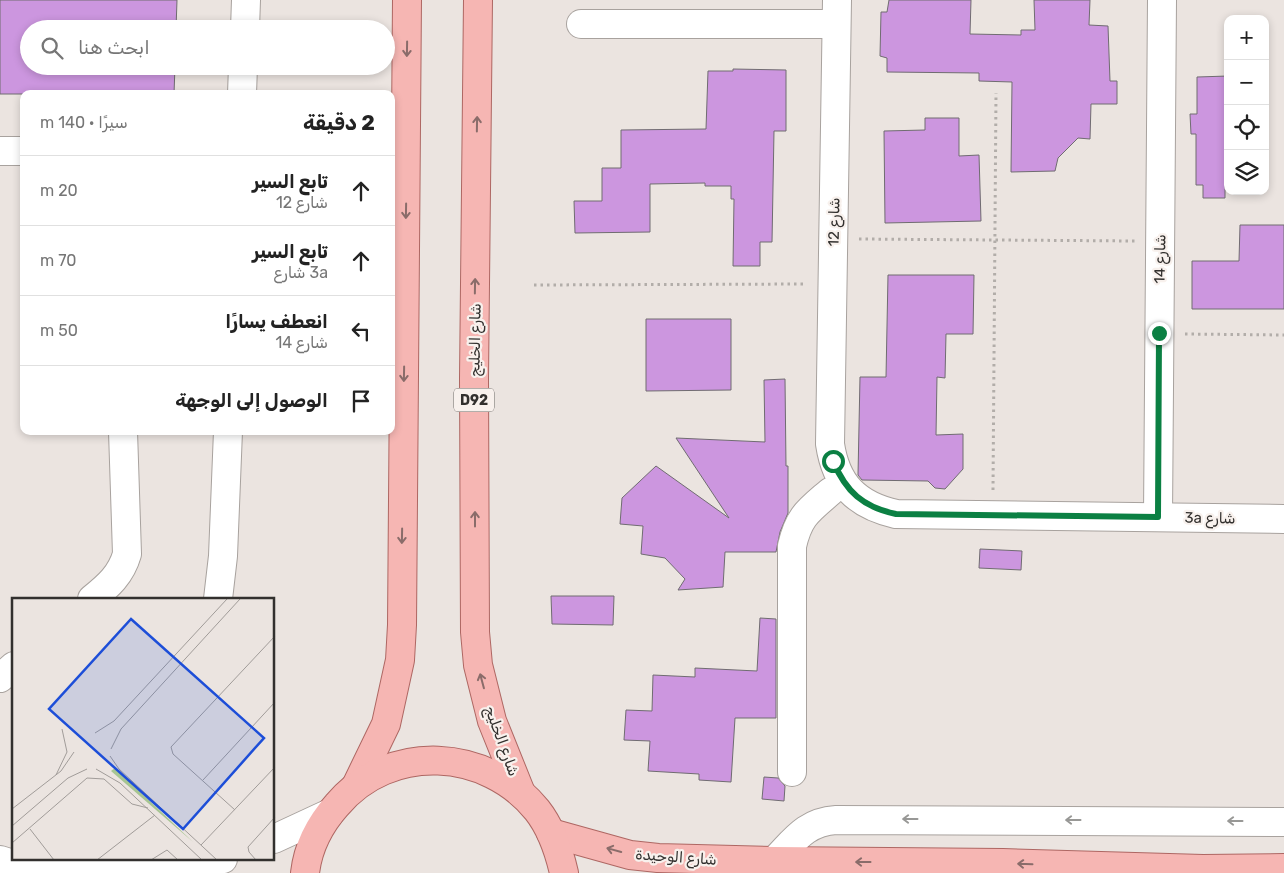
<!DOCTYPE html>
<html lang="ar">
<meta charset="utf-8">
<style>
body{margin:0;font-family:Rubik,Vazirmatn,sans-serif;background:#f2f2f2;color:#222;direction:rtl}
.controls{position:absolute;right:15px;top:15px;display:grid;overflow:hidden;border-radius:10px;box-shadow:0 2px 8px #0003}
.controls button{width:45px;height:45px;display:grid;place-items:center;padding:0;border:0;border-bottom:1px solid #e0e0e0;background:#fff;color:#222;font:25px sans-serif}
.stop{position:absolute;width:15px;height:15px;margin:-11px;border:4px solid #0b8043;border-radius:50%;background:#fff}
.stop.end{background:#0b8043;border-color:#fff;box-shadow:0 1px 5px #0008}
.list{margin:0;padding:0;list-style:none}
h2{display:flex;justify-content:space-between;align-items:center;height:65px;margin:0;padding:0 20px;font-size:21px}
h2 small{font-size:16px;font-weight:400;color:#767676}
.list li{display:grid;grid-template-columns:32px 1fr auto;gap:15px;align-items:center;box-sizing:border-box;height:70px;padding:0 20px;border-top:1px solid #e0e0e0}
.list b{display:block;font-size:19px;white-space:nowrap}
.list p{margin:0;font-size:16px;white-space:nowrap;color:#767676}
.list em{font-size:16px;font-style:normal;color:#767676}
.icon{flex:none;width:28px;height:28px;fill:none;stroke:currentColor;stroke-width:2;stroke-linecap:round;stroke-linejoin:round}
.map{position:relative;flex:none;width:1284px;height:873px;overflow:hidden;direction:ltr}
.search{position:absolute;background:#fff;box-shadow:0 2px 8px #0003;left:20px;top:20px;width:375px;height:55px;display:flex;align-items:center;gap:12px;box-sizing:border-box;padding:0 18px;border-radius:28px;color:#767676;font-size:19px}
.panel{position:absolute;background:#fff;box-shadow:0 2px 8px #0003;left:20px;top:90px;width:375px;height:345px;border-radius:10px;direction:rtl}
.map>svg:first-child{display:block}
</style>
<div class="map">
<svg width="1284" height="873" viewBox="0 0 1284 873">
<rect width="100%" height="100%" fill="#ebe4e0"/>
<g fill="#cc96df" stroke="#706c71">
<polygon points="0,0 177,0 176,29 29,29 29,66 175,66 174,94 0,94"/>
<polygon points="889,0 971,0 970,34 1021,35 1021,30 1035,30 1034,0 1090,0 1089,25 1108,26 1110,81 1117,81 1117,104 1091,104 1090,139 1078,138 1058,158 1055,171 1011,172 1012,82 979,81 979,73 887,72 887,58 880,56 881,12 887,12"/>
<polygon points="733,69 786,70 786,131 774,131 772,242 760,242 760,266 733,266 734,199 731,199 731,186 705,186 705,183 650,184 650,232 575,233 574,201 602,201 602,168 621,168 621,130 706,129 708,71 733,71"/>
<polygon points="1228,76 1228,185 1225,185 1225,198 1203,198 1203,185 1196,185 1196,134 1191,134 1190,114 1197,114 1197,77"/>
<polygon points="925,118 959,118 959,156 979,155 981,221 885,223 884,131 925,130"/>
<polygon points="1240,225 1284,225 1284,309 1192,309 1192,261 1239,261"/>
<polygon points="888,275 974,275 973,334 946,334 945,378 937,377 936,435 963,434 963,469 945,489 935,488 928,481 862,480 858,475 860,377 886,377"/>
<polygon points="646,319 731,319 731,390 646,391"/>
<polygon points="785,379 786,466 788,466 788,513 780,532 776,552 725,552 723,587 678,590 685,579 665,558 641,554 643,526 620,524 622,498 656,466 729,518 676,438 765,442 764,380"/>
<polygon points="980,549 1022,551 1021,570 979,568"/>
<polygon points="551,596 614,596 613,625 552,624"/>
<polygon points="760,618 776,619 776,718 735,718 731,782 699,780 699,774 648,771 650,741 624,740 626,710 652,711 653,675 695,677 695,668 757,671"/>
<polygon points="764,777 778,778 785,786 784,801 762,799"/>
</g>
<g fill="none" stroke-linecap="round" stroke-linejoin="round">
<defs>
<g id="minor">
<path d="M837,0L830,444C836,484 856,505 896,514L1284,519"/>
<polyline points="581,24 836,24"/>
<polyline points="245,29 246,0"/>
<polyline points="242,94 243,66"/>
<polyline points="0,151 24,151"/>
<polyline points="1158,517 1162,0"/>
<path d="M92,599C108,586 121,575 127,554L123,431"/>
<polyline points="218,599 223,556 228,431"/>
<polyline points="0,678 14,666"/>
<path d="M792,772V546C799,516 808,511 830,492"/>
<polyline points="274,839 330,813"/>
<polyline points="0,860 26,868 41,870 168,869 193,866 223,859"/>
<path d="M774,861C794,841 805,822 836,820L1284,822"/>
</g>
<g id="major">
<polyline points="478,0 474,379 475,632 478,665 492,721 521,793"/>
<polyline points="356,786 386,724 400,660 402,625 407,0"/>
<polyline points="551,833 630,855 658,858 774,861 1003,863 1203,869 1284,868"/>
<path d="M305,873C308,847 320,824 337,805C390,742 487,748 537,810C552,829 559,851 564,873"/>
</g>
</defs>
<use href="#minor" stroke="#a8a29e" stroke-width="30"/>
<use href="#major" stroke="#ae6763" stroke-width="30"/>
<g stroke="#b2ada9" stroke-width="3" stroke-dasharray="2.5 4" stroke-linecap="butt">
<polyline points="859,239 1135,241"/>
<polyline points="534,285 807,284"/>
<polyline points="1185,334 1284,335"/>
<polyline points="993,490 996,93"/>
</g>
<use href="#minor" stroke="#fff" stroke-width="28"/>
<use href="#major" stroke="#f6b6b3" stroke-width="28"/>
</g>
<defs><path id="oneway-shaft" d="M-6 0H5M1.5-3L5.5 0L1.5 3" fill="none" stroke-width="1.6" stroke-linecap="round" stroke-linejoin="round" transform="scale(1.25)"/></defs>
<g stroke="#8a6c6a">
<use href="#oneway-shaft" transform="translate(407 49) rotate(91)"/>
<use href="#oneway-shaft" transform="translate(477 124) rotate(-89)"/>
<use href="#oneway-shaft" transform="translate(406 211) rotate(91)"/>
<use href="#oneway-shaft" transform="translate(475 286) rotate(-89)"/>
<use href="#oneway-shaft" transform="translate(404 374) rotate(91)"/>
<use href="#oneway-shaft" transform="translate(475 519) rotate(-90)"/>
<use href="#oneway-shaft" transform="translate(402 536) rotate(91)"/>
<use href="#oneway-shaft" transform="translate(482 681) rotate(-105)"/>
<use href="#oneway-shaft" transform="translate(614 850) rotate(-165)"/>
<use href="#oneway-shaft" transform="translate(863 862) rotate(-180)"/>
<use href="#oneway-shaft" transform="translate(1025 864) rotate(-178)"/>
</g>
<g stroke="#989896">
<use href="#oneway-shaft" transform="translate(910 819) rotate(-180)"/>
<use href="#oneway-shaft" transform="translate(1073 820) rotate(-180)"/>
<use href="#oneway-shaft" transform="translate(1235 821) rotate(-180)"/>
</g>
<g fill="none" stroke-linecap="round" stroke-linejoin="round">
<path stroke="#0b8043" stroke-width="6" d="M833,461C846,492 863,507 896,514L1158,517L1159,333"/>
</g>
<g text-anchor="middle" stroke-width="4.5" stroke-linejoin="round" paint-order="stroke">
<rect fill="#f8f1ed" stroke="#6d6a67" stroke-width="1" x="454" y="388.5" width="40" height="23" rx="4"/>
<g font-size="14" font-weight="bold" fill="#32302e">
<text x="474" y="405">D92</text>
</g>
<g font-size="15" fill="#32302e" stroke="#f8f1ed">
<text transform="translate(834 222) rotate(-89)" y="5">شارع 12</text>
<text transform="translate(1160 259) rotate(-89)" y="5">شارع 14</text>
<text transform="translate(475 340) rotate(-89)" y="5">شارع الخليج</text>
<text transform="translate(1210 518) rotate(1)" y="5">3a شارع</text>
<text transform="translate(502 741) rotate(70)" y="5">شارع الخليج</text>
<text transform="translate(676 857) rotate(4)" y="5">شارع الوحيدة</text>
</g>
</g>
<g transform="translate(12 598)">
<rect width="262" height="262" fill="#ebe4e0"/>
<path d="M103,170L181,244L99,173Z" fill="#a6c592"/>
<path fill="none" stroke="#a19c99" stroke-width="1" d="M83,135L102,123L215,1M99,151L109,131L228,1M98,158L107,171L205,262M84,171L108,185L190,262M44,177L55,154L50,131M191,182L263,104M0,211L49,173L62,154M223,212L161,156L159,149L263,38M0,228L56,180L75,171M18,231L42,262M0,245L75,180L92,181L120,206L136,210M189,247L263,169M85,262L143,217M139,262L155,252L166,262M244,262L237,254L236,249L263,219"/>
<path fill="#1d4ed8" fill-opacity="0.15" stroke="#1d4ed8" stroke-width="2.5" d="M119,21L252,140L171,231L37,111Z"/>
<rect width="262" height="262" fill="none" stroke="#32302e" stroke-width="2.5"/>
</g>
</svg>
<div class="controls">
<button>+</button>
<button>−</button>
<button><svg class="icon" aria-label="locate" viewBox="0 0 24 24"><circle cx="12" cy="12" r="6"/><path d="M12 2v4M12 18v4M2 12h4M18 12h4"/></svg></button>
<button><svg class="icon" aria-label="layers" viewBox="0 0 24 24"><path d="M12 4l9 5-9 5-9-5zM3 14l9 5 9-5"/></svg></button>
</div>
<div class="stop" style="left:833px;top:461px"></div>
<div class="stop end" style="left:1159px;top:333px"></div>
<div class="search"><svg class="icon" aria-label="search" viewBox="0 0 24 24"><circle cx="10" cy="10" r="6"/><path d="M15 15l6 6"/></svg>ابحث هنا</div>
<section class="panel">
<h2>2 دقيقة<small>سيرًا · 140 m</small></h2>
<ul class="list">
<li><svg class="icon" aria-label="ahead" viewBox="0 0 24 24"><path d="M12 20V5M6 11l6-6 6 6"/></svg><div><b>تابع السير</b><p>شارع 12</p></div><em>20 m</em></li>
<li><svg class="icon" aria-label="ahead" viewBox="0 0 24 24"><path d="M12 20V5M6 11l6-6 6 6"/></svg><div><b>تابع السير</b><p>3a شارع</p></div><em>70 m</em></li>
<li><svg class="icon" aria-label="left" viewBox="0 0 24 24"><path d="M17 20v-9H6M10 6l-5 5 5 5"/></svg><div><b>انعطف يسارًا</b><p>شارع 14</p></div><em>50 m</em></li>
<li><svg class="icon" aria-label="arrive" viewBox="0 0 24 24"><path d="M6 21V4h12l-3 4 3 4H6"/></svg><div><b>الوصول إلى الوجهة</b></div></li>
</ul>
</section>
</div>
